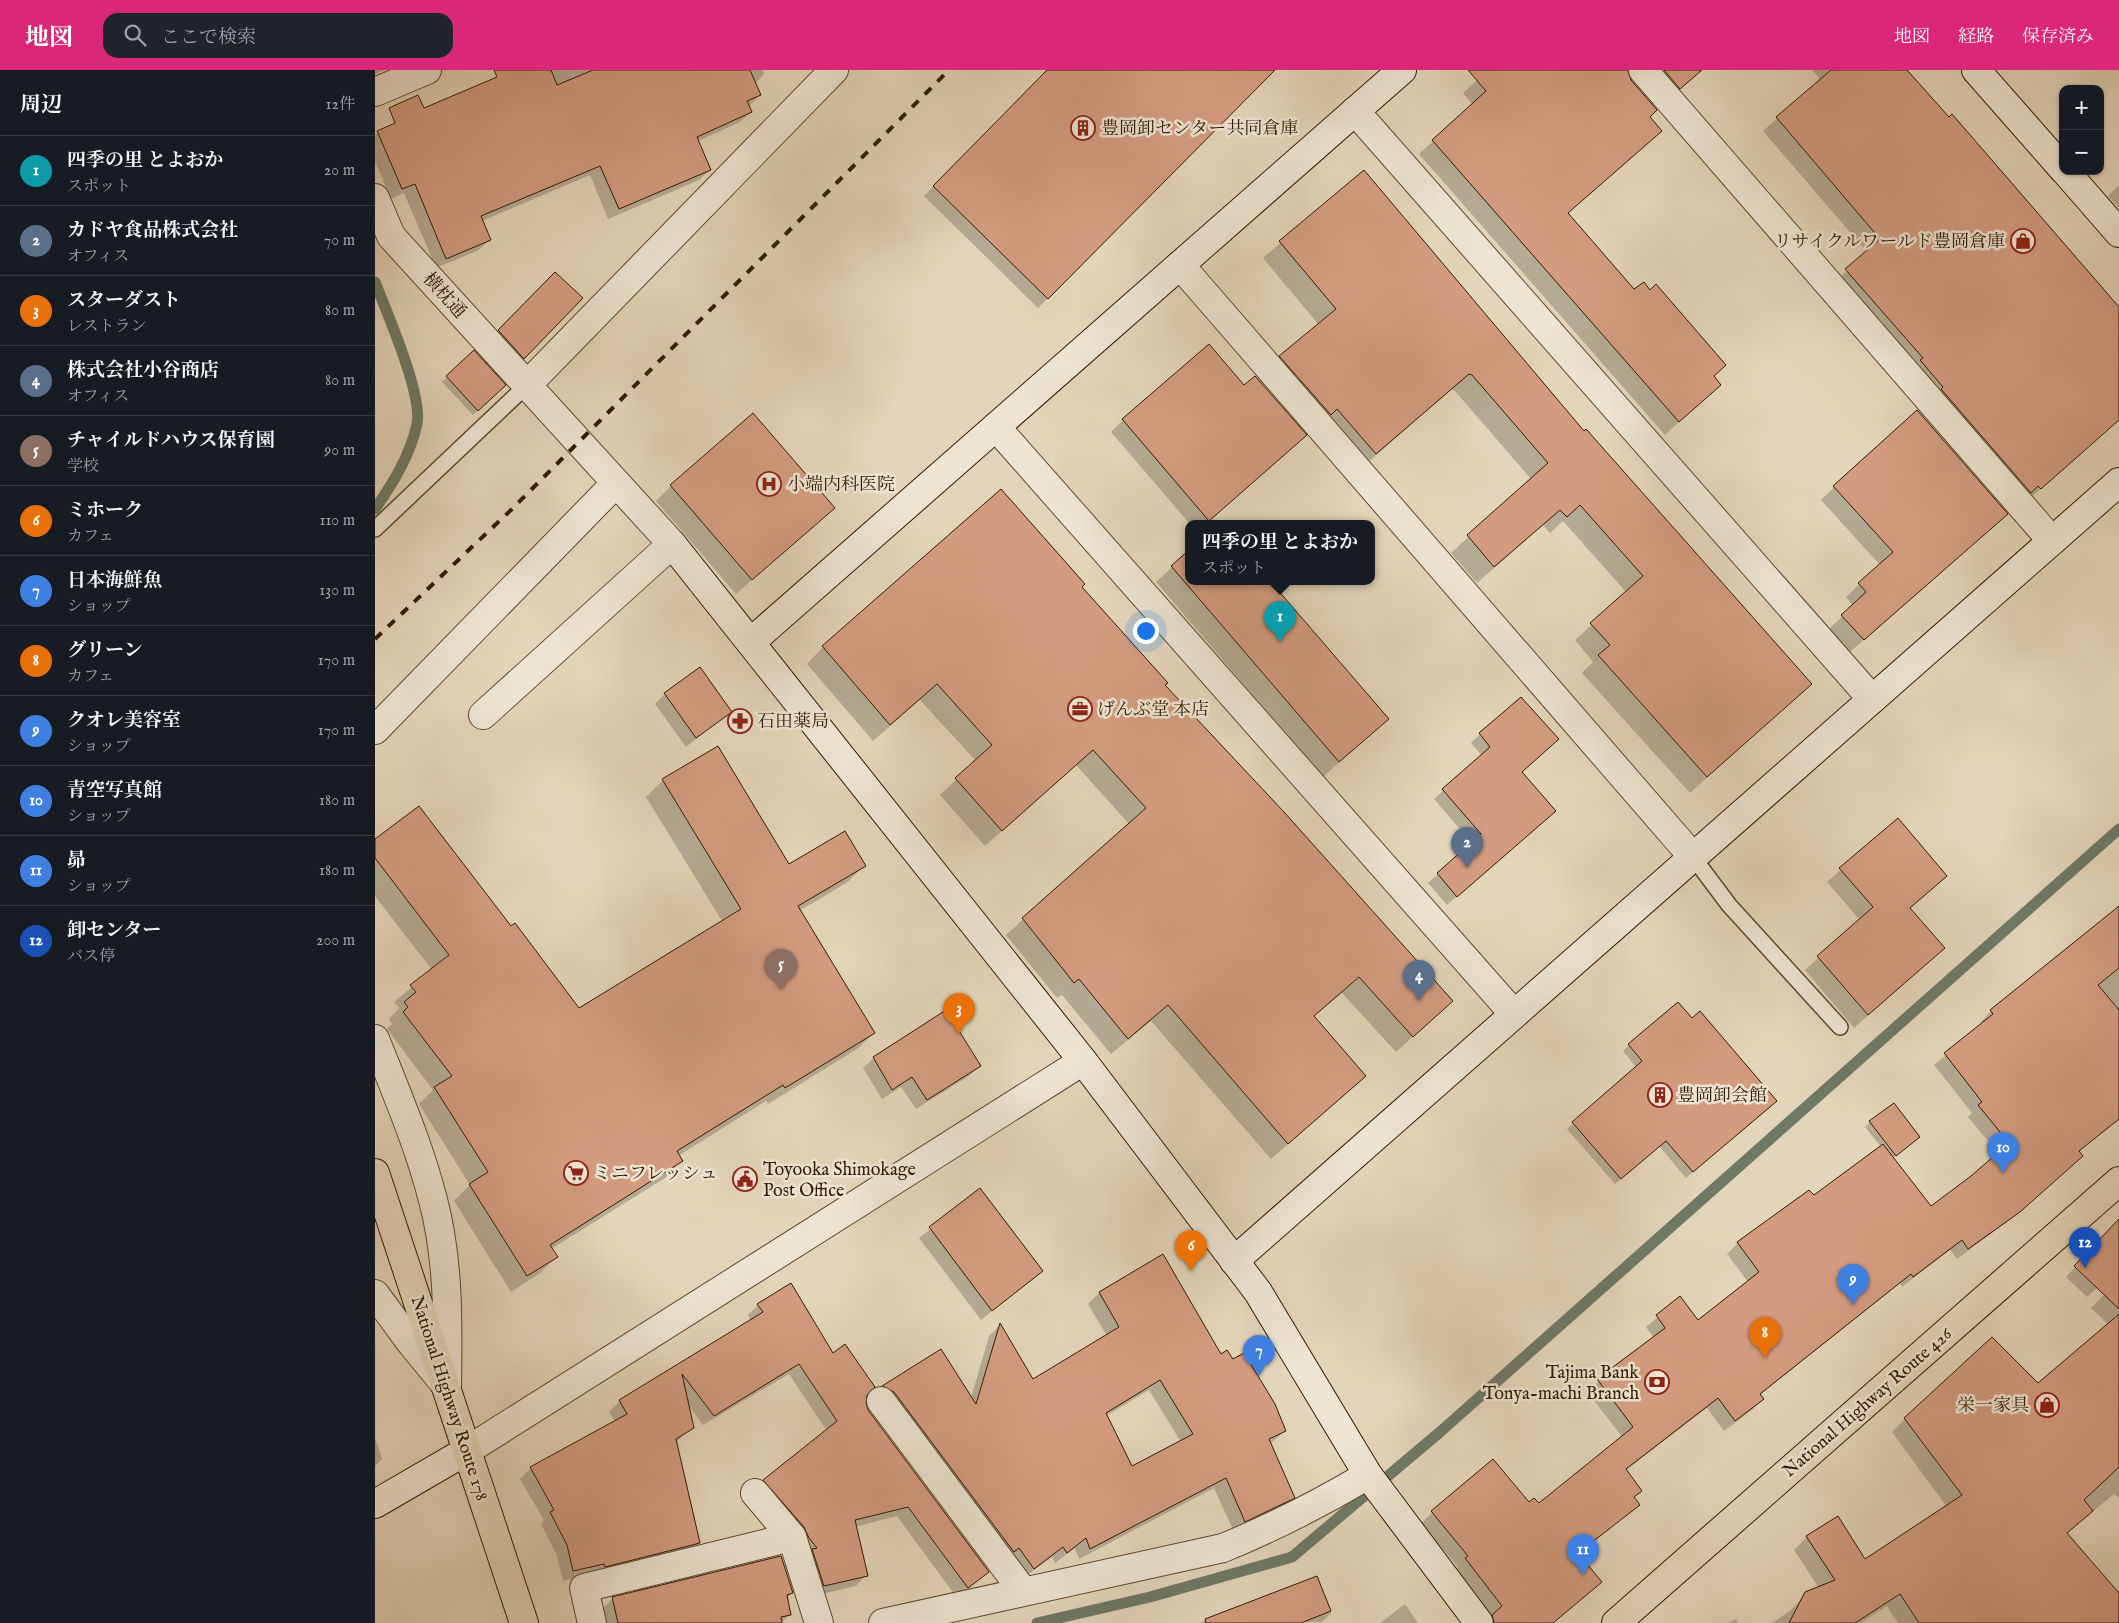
<!DOCTYPE html>
<html lang="ja">
<meta charset="utf-8">
<style>
body{margin:0;font-family:"IM FELL English","Noto Serif JP",serif;background:#20242c;color:#f1f3f6}
.controls{position:absolute;right:15px;top:15px;display:grid;overflow:hidden;border-radius:10px;box-shadow:0 1px 4px #0004}
.controls button{width:45px;height:45px;display:grid;place-items:center;padding:0;border:0;border-bottom:1px solid #363941;background:#171b24;color:#f1f3f6;font:25px sans-serif}
.you{position:absolute;left:770px;top:560px;width:18px;height:18px;margin:-12px;border:4px solid #fff;border-radius:50%;background:#1a73e8;box-shadow:0 0 0 8px #1a73e833}
.badge{display:grid;place-items:center;width:32px;height:32px;border-radius:50%;background:#db2777;color:#fff;font-size:16px;font-weight:700}
.pin{position:absolute;translate:-50% -41px;filter:drop-shadow(0 1px 2px #0008)}
.pin::after{content:'';position:absolute;top:26px;width:18px;height:15px;background:inherit;clip-path:polygon(0 0,100% 0,50% 100%)}
.popup{position:absolute;left:810px;top:450px;width:190px;height:65px;box-sizing:border-box;display:grid;place-content:center;border-radius:10px;background:#171b24;filter:drop-shadow(0 1px 4px #0005);font-size:16px;white-space:nowrap;color:#9ea1a6}
.popup b{font-size:19px;color:#f1f3f6}
.popup::after{content:'';position:absolute;left:50%;top:100%;margin-left:-10px;border:10px solid transparent;border-top-color:#171b24}
.list{margin:0;padding:0;list-style:none}
h2{display:flex;justify-content:space-between;align-items:center;height:65px;margin:0;padding:0 20px;font-size:21px}
h2 small{font-size:16px;font-weight:400;color:#9ea1a6}
.list li{display:grid;grid-template-columns:32px 1fr auto;gap:15px;align-items:center;box-sizing:border-box;height:70px;padding:0 20px;border-top:1px solid #363941}
.list b{display:block;font-size:19px;white-space:nowrap}
.list p{margin:0;font-size:16px;white-space:nowrap;color:#9ea1a6}
.list em{font-size:16px;font-style:normal;color:#9ea1a6}
.icon{flex:none;width:28px;height:28px;fill:none;stroke:currentColor;stroke-width:2;stroke-linecap:round;stroke-linejoin:round}
.map{position:relative;flex:none;width:1744px;height:1553px;overflow:hidden}
header{display:flex;align-items:center;gap:30px;box-sizing:border-box;height:70px;padding:0 25px;background:#db2777;color:#fff}
header strong{font-size:24px}
nav{display:flex;gap:28px;margin-inline-start:auto;font-size:18px}
.search{width:350px;height:45px;background:#20242c;display:flex;align-items:center;gap:12px;box-sizing:border-box;padding:0 18px;border-radius:15px;color:#9ea1a6;font-size:19px}
main{display:flex}
aside{flex:1;background:#171b24}
.map>svg:first-child{display:block}
</style>
<header>
<strong>地図</strong>
<div class="search"><svg class="icon" aria-label="search" viewBox="0 0 24 24"><circle cx="10" cy="10" r="6"/><path d="M15 15l6 6"/></svg>ここで検索</div>
<nav><a>地図</a><a>経路</a><a>保存済み</a></nav>
</header>
<main>
<aside>
<h2>周辺<small>12件</small></h2>
<ul class="list">
<li><span class="badge" style="background:#0f9aa8">1</span><div><b>四季の里 とよおか</b><p>スポット</p></div><em>20 m</em></li>
<li><span class="badge" style="background:#5c6f8a">2</span><div><b>カドヤ食品株式会社</b><p>オフィス</p></div><em>70 m</em></li>
<li><span class="badge" style="background:#e8710a">3</span><div><b>スターダスト</b><p>レストラン</p></div><em>80 m</em></li>
<li><span class="badge" style="background:#5c6f8a">4</span><div><b>株式会社小谷商店</b><p>オフィス</p></div><em>80 m</em></li>
<li><span class="badge" style="background:#8d6e63">5</span><div><b>チャイルドハウス保育園</b><p>学校</p></div><em>90 m</em></li>
<li><span class="badge" style="background:#e8710a">6</span><div><b>ミホーク</b><p>カフェ</p></div><em>110 m</em></li>
<li><span class="badge" style="background:#3f7fe0">7</span><div><b>日本海鮮魚</b><p>ショップ</p></div><em>130 m</em></li>
<li><span class="badge" style="background:#e8710a">8</span><div><b>グリーン</b><p>カフェ</p></div><em>170 m</em></li>
<li><span class="badge" style="background:#3f7fe0">9</span><div><b>クオレ美容室</b><p>ショップ</p></div><em>170 m</em></li>
<li><span class="badge" style="background:#3f7fe0">10</span><div><b>青空写真館</b><p>ショップ</p></div><em>180 m</em></li>
<li><span class="badge" style="background:#3f7fe0">11</span><div><b>昴</b><p>ショップ</p></div><em>180 m</em></li>
<li><span class="badge" style="background:#1a4fb4">12</span><div><b>卸センター</b><p>バス停</p></div><em>200 m</em></li>
</ul>
</aside>
<div class="map">
<svg width="1744" height="1553" viewBox="0 0 1744 1553">
<rect width="100%" height="100%" fill="#e3d5b9"/>
<filter id="stains"><feTurbulence type="fractalNoise" baseFrequency=".004" numOctaves="4"/><feColorMatrix values="0 0 0 0 .2 0 0 0 0 .09 0 0 0 0 .02 0 0 0 .5 -.17"/></filter>
<radialGradient id="worn" r=".72"><stop offset=".6" stop-color="#630" stop-opacity="0"/><stop offset="1" stop-color="#630" stop-opacity=".3"/></radialGradient>
<g fill="#0003" fill-rule="evenodd">
<polygon points="0,0 9,0 0,4"/>
<polygon points="143,0 388,0 389,4 380,14 385,25 374,36 376,42 365,52 323,71 335,100 324,110 233,149 215,105 107,151 115,169 104,180 61,198 29,123 16,129 0,91 0,65"/>
<polygon points="674,0 898,0 663,238 549,126"/>
<polygon points="1113,0 1252,0 1273,47 1285,61 1192,143 1344,315 1290,365 1044,84 1098,35 1088,23"/>
<polygon points="1261,0 1327,0 1291,32"/>
<polygon points="1437,0 1531,0 1744,239 1744,340 1740,352 1651,432 1458,214 1492,182 1388,61 1446,10"/>
<polygon points="989,101 1209,363 1435,614 1315,723 1207,603 1218,592 1200,570 1252,523 1188,451 1175,463 1168,455 1102,513 1076,483 1156,409 1080,321 1076,320 984,400 889,303 944,255 888,188"/>
<polygon points="1744,115 1744,138 1733,126"/>
<polygon points="180,203 206,228 144,293 119,266"/>
<polygon points="99,282 129,315 98,345 67,312"/>
<polygon points="869,317 930,365 831,453 814,453 736,362 748,350"/>
<polygon points="296,416 458,438 361,524 281,431"/>
<polygon points="1459,417 1618,457 1475,582 1454,559 1478,536 1471,527 1505,495 1446,430"/>
<polygon points="814,482 814,511 893,511 1012,649 948,707 781,512"/>
<polygon points="706,517 789,615 1077,931 1021,982 967,923 938,947 989,1006 896,1089 776,951 736,984 687,925 682,928 631,865 754,754 701,695 610,776 565,725 601,691 545,630 498,671 432,594 448,577"/>
<polygon points="290,624 355,642 311,677 280,634"/>
<polygon points="1105,664 1146,702 1170,750 1072,835 1053,813 1097,773 1059,729 1107,686 1096,673"/>
<polygon points="342,677 414,796 489,796 473,812 424,841 499,963 482,979 393,1034 391,1031 303,1086 306,1091 290,1108 176,1179 181,1187 165,1203 136,1222 79,1131 95,1115 44,1034 58,1020 12,959 17,954 14,949 24,938 19,932 57,900 0,826 0,771 136,858 204,939 347,851 271,727 288,710"/>
<polygon points="1523,750 1571,806 1534,839 1569,878 1479,958 1430,900 1485,850 1452,812"/>
<polygon points="1744,837 1744,1050 1703,1082 1696,1096 1632,1152 1582,1189 1575,1180 1527,1217 1525,1213 1385,1325 1388,1329 1377,1340 1349,1361 1332,1338 1250,1401 1266,1420 1258,1428 1263,1435 1203,1485 1214,1522 1178,1553 1118,1553 1115,1550 1117,1547 1080,1499 1083,1497 1046,1453 1117,1390 1153,1434 1163,1435 1247,1367 1212,1321 1279,1268 1271,1257 1305,1228 1323,1252 1373,1212 1352,1184 1363,1173 1438,1127 1506,1077 1490,1057 1495,1052 1543,1067 1518,1088 1556,1137 1624,1084 1593,1047 1597,1043 1559,995 1608,954 1606,952 1616,941"/>
<polygon points="1254,975 1395,1037 1311,1108 1284,1076 1240,1114 1192,1059 1261,997 1248,981"/>
<polygon points="499,988 604,996 594,1006 541,1039 526,1017 507,1029 488,998"/>
<polygon points="605,1120 666,1201 606,1250 544,1168"/>
<polygon points="1744,1166 1744,1198 1712,1227 1691,1207 1721,1175"/>
<path d="M787,1186L845,1285L910,1361L895,1374L918,1427L907,1438L859,1462L839,1418L704,1489L700,1478L680,1493L677,1487L647,1509L497,1327L508,1317L566,1281L596,1328L614,1266L625,1255L658,1311L732,1266L713,1234L724,1223ZM774,1320L806,1372L757,1398L731,1346Z"/>
<polygon points="1744,1218 1744,1428 1739,1424 1691,1464 1744,1525 1744,1553 1523,1553 1512,1536 1486,1553 1397,1553 1415,1541 1431,1524 1444,1518 1419,1480 1432,1467 1490,1491 1572,1437 1517,1362 1530,1349 1663,1315 1734,1255 1716,1238 1729,1225"/>
<polygon points="383,1235 458,1284 490,1325 489,1333 492,1341 613,1502 582,1528 522,1446 480,1457 491,1505 481,1516 438,1526 378,1421 452,1361 414,1304 328,1355 313,1335 317,1358 300,1373 324,1473 313,1484 188,1511 182,1486 166,1454 169,1450 145,1409 156,1398 240,1352 234,1342 245,1331 376,1251 373,1245"/>
<polygon points="0,1368 7,1389 0,1396"/>
<polygon points="942,1508 956,1543 947,1552 824,1553"/>
<polygon points="417,1523 411,1529 415,1544 406,1553 231,1553 227,1539 238,1528"/>
<polygon points="1030,1534 1043,1553 1005,1553"/>
<polygon points="1361,1549 1363,1553 1353,1553"/>
</g>
<g fill="none" stroke-linecap="round" stroke-linejoin="round">
<g stroke="#6e7966" stroke-width="11">
<path d="M0,212C12,243 48,325 42,354C35,386 18,413 0,439"/>
<polyline points="662,1553 775,1527 917,1487 1065,1362 1744,759"/>
</g>
</g>
<g fill="#d39c80" stroke="#321a00" fill-rule="evenodd">
<polygon points="119,0 176,0 182,15 218,0 375,0 386,25 372,31 377,42 322,67 336,100 244,139 225,96 106,146 116,170 71,189 40,114 27,119 2,61 20,53 14,38 43,25 49,38 122,7"/>
<polygon points="672,0 900,0 673,229 558,116"/>
<polygon points="1093,0 1253,0 1256,10 1282,40 1275,47 1287,61 1193,143 1259,219 1269,212 1275,220 1281,214 1351,295 1339,306 1346,315 1304,352 1057,70 1111,21"/>
<polygon points="1289,0 1327,0 1305,19"/>
<polygon points="1456,0 1532,0 1574,47 1577,44 1744,237 1744,350 1666,419 1663,416 1656,423 1566,319 1568,317 1545,290 1548,288 1470,199 1505,169 1401,47"/>
<polygon points="989,100 1209,361 1211,359 1437,614 1332,707 1223,585 1235,575 1215,553 1268,506 1205,435 1192,447 1185,440 1119,497 1092,465 1173,393 1097,305 1094,304 1001,384 962,339 956,345 904,286 961,239 904,171"/>
<polygon points="180,202 208,228 149,289 123,260"/>
<polygon points="834,274 869,315 880,306 932,365 834,451 747,349"/>
<polygon points="99,280 131,315 103,341 71,306"/>
<polygon points="1542,340 1633,444 1489,570 1466,545 1491,522 1483,513 1518,482 1458,416"/>
<polygon points="378,343 460,438 377,510 295,415"/>
<polygon points="626,419 710,514 707,517 793,613 790,615 909,742 1078,931 1038,967 984,907 939,946 991,1006 913,1074 793,935 753,969 704,909 699,913 647,848 771,738 718,680 627,761 580,708 617,675 562,614 515,655 447,576"/>
<polygon points="814,480 814,511 895,511 1014,649 964,692 796,496"/>
<polygon points="325,597 357,642 321,668 289,623"/>
<polygon points="1146,627 1184,669 1147,702 1181,741 1082,827 1062,803 1106,764 1067,719 1115,677 1104,663"/>
<polygon points="343,676 414,794 470,761 491,796 423,836 500,963 410,1018 408,1015 302,1081 308,1091 175,1175 183,1187 152,1206 94,1114 113,1102 59,1017 77,1006 28,942 33,937 29,932 41,922 35,915 74,885 0,788 0,769 44,736 136,856 140,853 204,938 366,839 287,709"/>
<polygon points="1523,748 1572,806 1535,838 1570,878 1493,945 1442,886 1498,837 1464,798"/>
<polygon points="1744,836 1744,898 1723,915 1744,940 1744,1049 1704,1081 1708,1086 1645,1142 1593,1179 1587,1170 1538,1207 1536,1204 1385,1324 1389,1329 1360,1351 1343,1328 1251,1399 1267,1421 1259,1427 1265,1435 1203,1483 1227,1512 1178,1553 1119,1553 1117,1545 1127,1536 1090,1488 1093,1486 1056,1441 1118,1389 1154,1432 1159,1428 1164,1433 1258,1357 1222,1309 1290,1258 1281,1245 1305,1226 1323,1250 1384,1202 1362,1172 1434,1120 1439,1125 1508,1074 1556,1136 1596,1106 1634,1073 1603,1035 1607,1032 1569,983 1618,944 1615,940"/>
<polygon points="1303,932 1317,948 1325,941 1402,1031 1318,1102 1291,1071 1246,1109 1197,1052 1267,991 1253,974"/>
<polygon points="571,940 606,996 552,1030 537,1007 517,1020 498,987"/>
<polygon points="1519,1033 1545,1067 1521,1086 1494,1051"/>
<polygon points="605,1118 668,1201 617,1241 554,1157"/>
<polygon points="1744,1149 1744,1239 1699,1196"/>
<path d="M788,1184L846,1284L852,1280L858,1289L869,1283L900,1334L911,1361L894,1369L920,1428L870,1452L851,1408L715,1479L711,1468L692,1483L688,1477L659,1499L644,1478L639,1482L519,1322L507,1316L566,1279L601,1334L625,1253L658,1309L744,1257L724,1222ZM785,1310L818,1364L757,1396L731,1343Z"/>
<polygon points="416,1213 458,1283 470,1274 500,1317 492,1325 491,1333 493,1340 614,1502 593,1518 533,1437 480,1450 493,1506 449,1516 437,1479 442,1478 434,1468 429,1457 388,1410 462,1351 424,1294 339,1346 307,1304 319,1358 301,1369 325,1473 230,1497 229,1494 198,1501 192,1475 175,1442 179,1440 155,1397 252,1344 244,1330 388,1242 382,1234"/>
<polygon points="1744,1244 1744,1397 1709,1430 1718,1441 1692,1463 1744,1523 1744,1553 1544,1553 1525,1524 1480,1553 1414,1553 1430,1522 1460,1510 1431,1466 1463,1446 1490,1489 1587,1425 1529,1348 1617,1267 1663,1313"/>
<polygon points="406,1486 418,1523 412,1525 416,1545 406,1547 407,1553 243,1553 237,1527"/>
<polygon points="942,1506 956,1541 926,1553 831,1553 830,1549"/>
</g>
<g fill="none" stroke-linecap="round" stroke-linejoin="round">
<defs>
<g id="lane">
<polyline points="0,459 152,315"/>
<polyline points="1318,787 1354,835 1465,957"/>
</g>
<g id="street">
<polyline points="1268,0 1677,471"/>
<polyline points="0,22 52,0"/>
<polyline points="980,41 1497,629"/>
<polyline points="0,128 16,166 297,474 108,645"/>
<polyline points="805,195 1318,787"/>
<polyline points="152,315 459,0"/>
<polyline points="621,357 1139,944"/>
<polyline points="0,660 241,413"/>
<path d="M0,969C21,1022 44,1075 58,1130C74,1190 73,1254 72,1316"/>
<polyline points="0,1224 36,1273 69,1313"/>
<polyline points="506,1331 648,1521"/>
<polyline points="93,1380 708,991"/>
<polyline points="380,1423 417,1467 444,1553"/>
<polyline points="217,1553 209,1518 417,1467"/>
<path d="M508,1553L848,1478C899,1457 946,1433 993,1405"/>
</g>
<g id="secondary">
<polyline points="1601,0 1688,99"/>
<polyline points="1690,101 1744,163"/>
<polyline points="297,474 708,991 883,1222 993,1405 1104,1553"/>
<polyline points="376,572 1027,0"/>
<polyline points="859,1191 1744,412"/>
<polyline points="0,1434 93,1380"/>
</g>
<g id="highway">
<polyline points="0,1103 149,1553"/>
<polyline points="1241,1553 1744,1111"/>
</g>
</defs>
<use href="#lane" stroke="#5e492e" stroke-width="18"/>
<use href="#street" stroke="#5e492e" stroke-width="30"/>
<use href="#secondary" stroke="#321a00" stroke-width="30"/>
<use href="#highway" stroke="#321a00" stroke-width="30"/>
<use href="#lane" stroke="#ede4d2" stroke-width="15"/>
<use href="#street" stroke="#ede4d2" stroke-width="28"/>
<use href="#secondary" stroke="#ede4d2" stroke-width="28"/>
<use href="#highway" stroke="#e3d5b9" stroke-width="28"/>
<polyline stroke="#321a00" stroke-width="4" stroke-dasharray="9 9" stroke-linecap="butt" points="0,569 137,439 574,0"/>
</g>
<defs>
<symbol id="building-ring" viewBox="-11 -11 22 22"><circle r="9.5" fill="#ede4d2" stroke="#8f2418" stroke-width="1.5"/><path d="M-4-6H4V6H1V3H-1V6H-4ZM-2.5-4.3h1.7v1.8h-1.7ZM.8-4.3h1.7v1.8H.8ZM-2.5-1h1.7V.8h-1.7ZM.8-1h1.7V.8H.8Z" fill="#8f2418"/></symbol>
<symbol id="shop-ring" viewBox="-11 -11 22 22"><circle r="9.5" fill="#ede4d2" stroke="#8f2418" stroke-width="1.5"/><path d="M-5-2.5h2.3a2.7 3.5 0 0 1 5.4 0H5L5.5 6h-11ZM-1.5-2.5h3a1.5 2.3 0 0 0-3 0Z" fill="#8f2418"/></symbol>
<symbol id="hospital-ring" viewBox="-11 -11 22 22"><circle r="9.5" fill="#ede4d2" stroke="#8f2418" stroke-width="1.5"/><path d="M-5-5h3v3.5h4V-5h3V5h-3V1.5h-4V5h-3Z" fill="#8f2418"/></symbol>
<symbol id="office-ring" viewBox="-11 -11 22 22"><circle r="9.5" fill="#ede4d2" stroke="#8f2418" stroke-width="1.5"/><path d="M-6-3h4V-5.5h4V-3h4V5H-6ZM-1-4.5V-3h2v-1.5ZM-6 0V1H6V0Z" fill="#8f2418"/></symbol>
<symbol id="pharmacy-ring" viewBox="-11 -11 22 22"><circle r="9.5" fill="#ede4d2" stroke="#8f2418" stroke-width="1.5"/><path d="M-2-6h4v4h4v4h-4v4h-4v-4h-4v-4h4Z" fill="#8f2418"/></symbol>
<symbol id="supermarket-ring" viewBox="-11 -11 22 22"><circle r="9.5" fill="#ede4d2" stroke="#8f2418" stroke-width="1.5"/><path d="M-6-5.5h2.5l.6 2H6L4.5 2H-2.5L-4.4-4H-6ZM-1.5 3.2a1.3 1.3 0 1 0 .1 0ZM3 3.2a1.3 1.3 0 1 0 .1 0Z" fill="#8f2418"/></symbol>
<symbol id="civic-ring" viewBox="-11 -11 22 22"><circle r="9.5" fill="#ede4d2" stroke="#8f2418" stroke-width="1.5"/><path d="M-.6-6.5H3V-4.5H.6V-3L4-1V1h2V6H-6V1h2V-1L-.6-3ZM-1.2 2.5V6h2.4V2.5Z" fill="#8f2418"/></symbol>
<symbol id="bank-ring" viewBox="-11 -11 22 22"><circle r="9.5" fill="#ede4d2" stroke="#8f2418" stroke-width="1.5"/><path d="M-6-4H6V4H-6ZM0-2.3a2.3 2.3 0 1 0 0 4.6a2.3 2.3 0 1 0 0-4.6Z" fill="#8f2418"/></symbol>
</defs>
<g fill-rule="evenodd">
<use href="#building-ring" x="694" y="44" width="28" height="28"/>
<use href="#shop-ring" x="1634" y="157" width="28" height="28"/>
<use href="#hospital-ring" x="380" y="400" width="28" height="28"/>
<use href="#office-ring" x="691" y="625" width="28" height="28"/>
<use href="#pharmacy-ring" x="351" y="637" width="28" height="28"/>
<use href="#building-ring" x="1271" y="1011" width="28" height="28"/>
<use href="#supermarket-ring" x="187" y="1089" width="28" height="28"/>
<use href="#civic-ring" x="356" y="1095" width="28" height="28"/>
<use href="#bank-ring" x="1268" y="1298" width="28" height="28"/>
<use href="#shop-ring" x="1658" y="1321" width="28" height="28"/>
</g>
<g text-anchor="middle" stroke-width="5" stroke-linejoin="round" paint-order="stroke">
<g font-size="18" fill="#321a00" stroke="#ede4d2" text-anchor="start">
<text x="726" y="64">豊岡卸センター共同倉庫</text>
<text x="1630" y="177" text-anchor="end">リサイクルワールド豊岡倉庫</text>
<text x="412" y="420">小端内科医院</text>
<text x="722" y="645">げんぶ堂 本店</text>
<text x="382" y="657">石田薬局</text>
<text x="1302" y="1031">豊岡卸会館</text>
<text x="388" y="1105">Toyooka Shimokage<tspan x="388" dy="21">Post Office</tspan></text>
<text x="218" y="1109">ミニフレッシュ</text>
<text x="1264" y="1308" text-anchor="end">Tajima Bank<tspan x="1264" dy="21">Tonya-machi Branch</tspan></text>
<text x="1654" y="1341" text-anchor="end">栄一家具</text>
</g>
<g font-size="18" fill="#321a00" stroke="#ede4d2">
<text transform="translate(70 225) rotate(48)" y="6">横枕通</text>
<text transform="translate(75 1328) rotate(72)" y="6">National Highway Route 178</text>
<text transform="translate(1492 1332) rotate(-41)" y="6">National Highway Route 426</text>
</g>
</g>
<rect width="100%" height="100%" filter="url(#stains)"/>
<rect width="100%" height="100%" fill="url(#worn)"/>
</svg>
<div class="controls">
<button>+</button>
<button>−</button>
</div>
<div class="you"></div>
<div class="pin badge" style="left:905px;top:572px;background:#0f9aa8">1</div>
<div class="popup"><b>四季の里 とよおか</b>スポット</div>
<div class="pin badge" style="left:1092px;top:798px;background:#5c6f8a">2</div>
<div class="pin badge" style="left:584px;top:964px;background:#e8710a">3</div>
<div class="pin badge" style="left:1044px;top:931px;background:#5c6f8a">4</div>
<div class="pin badge" style="left:406px;top:920px;background:#8d6e63">5</div>
<div class="pin badge" style="left:816px;top:1201px;background:#e8710a">6</div>
<div class="pin badge" style="left:884px;top:1306px;background:#3f7fe0">7</div>
<div class="pin badge" style="left:1390px;top:1288px;background:#e8710a">8</div>
<div class="pin badge" style="left:1478px;top:1235px;background:#3f7fe0">9</div>
<div class="pin badge" style="left:1628px;top:1103px;background:#3f7fe0">10</div>
<div class="pin badge" style="left:1208px;top:1505px;background:#3f7fe0">11</div>
<div class="pin badge" style="left:1710px;top:1198px;background:#1a4fb4">12</div>
</div>
</main>
